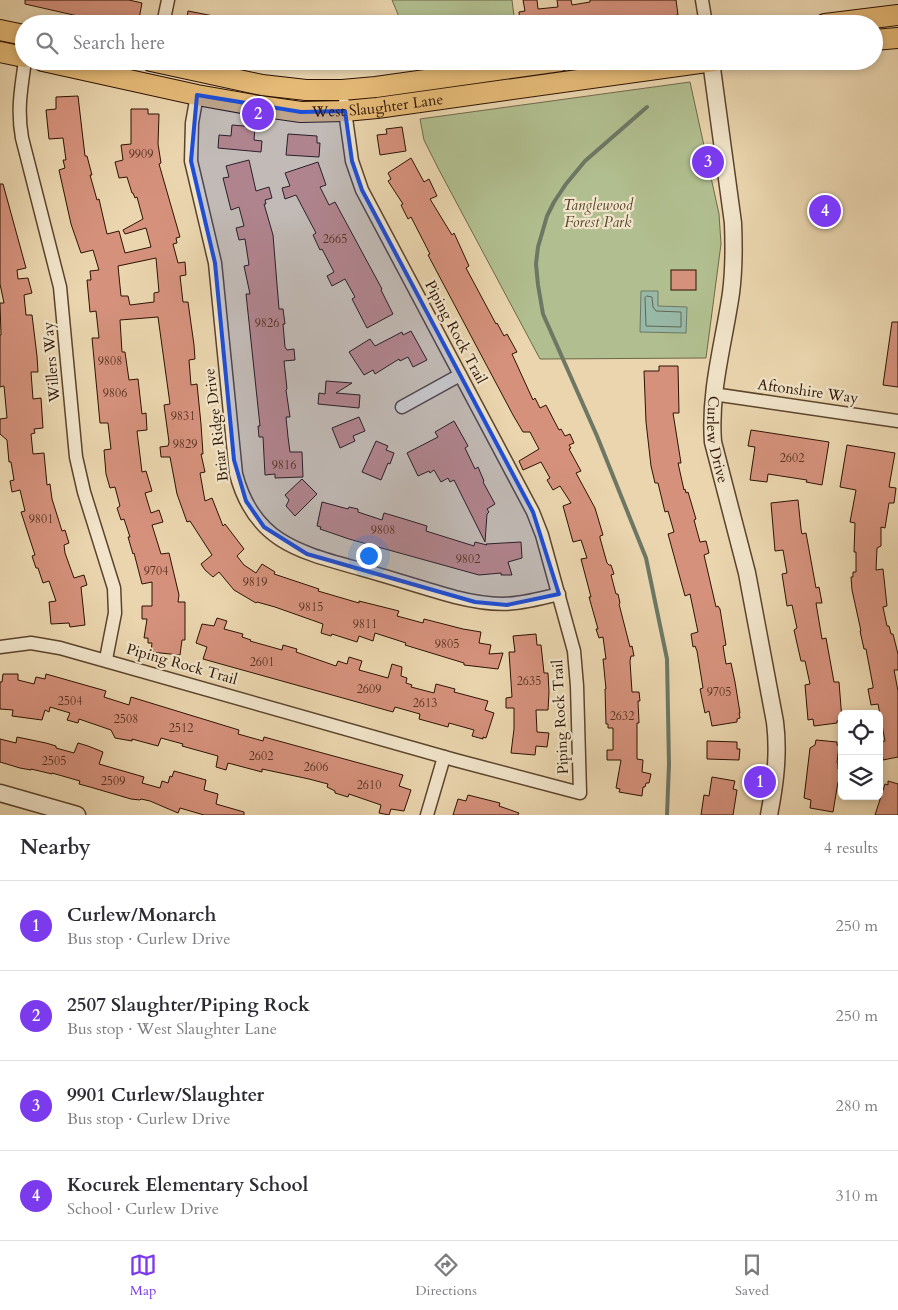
<!DOCTYPE html>
<meta charset="utf-8">
<style>
body{margin:0;font-family:Cardo,serif;background:#f2f2f3;color:#2b2b33}
.controls{position:absolute;right:15px;bottom:15px;display:grid;overflow:hidden;border-radius:8px;box-shadow:0 2px 8px #0003}
.controls button{width:45px;height:45px;display:grid;place-items:center;padding:0;border:0;border-bottom:1px solid #e1e1e2;background:#fff;color:#2b2b33;font:25px sans-serif}
.you{position:absolute;left:368px;top:555px;width:18px;height:18px;margin:-12px;border:4px solid #fff;border-radius:50%;background:#1a73e8;box-shadow:0 0 0 8px #1a73e833}
.badge{display:grid;place-items:center;width:32px;height:32px;border-radius:50%;background:#7c3aed;color:#fff;font-size:16px;font-weight:700}
.pin{position:absolute;translate:-50% -50%;border:2px solid #fff;box-shadow:0 1px 5px #0006}
.list{margin:0;padding:0;list-style:none}
h2{display:flex;justify-content:space-between;align-items:center;height:65px;margin:0;padding:0 20px;font-size:21px}
h2 small{font-size:16px;font-weight:400;color:#7c7c81}
.list li{display:grid;grid-template-columns:32px 1fr auto;gap:15px;align-items:center;box-sizing:border-box;height:90px;padding:0 20px;border-top:1px solid #e1e1e2}
.list b{display:block;font-size:19px;white-space:nowrap}
.list p{margin:0;font-size:16px;white-space:nowrap;color:#7c7c81}
.list em{font-size:16px;font-style:normal;color:#7c7c81}
.icon{flex:none;width:28px;height:28px;fill:none;stroke:currentColor;stroke-width:2;stroke-linecap:round;stroke-linejoin:round}
.map{position:relative;flex:none;width:898px;height:815px;overflow:hidden}
.search{position:absolute;background:#fff;box-shadow:0 2px 8px #0003;left:15px;right:15px;top:15px;height:55px;display:flex;align-items:center;gap:12px;box-sizing:border-box;padding:0 18px;border-radius:28px;color:#7c7c81;font-size:19px}
.sheet{height:425px;background:#fff}
nav{display:flex;justify-content:space-around;align-items:center;box-sizing:border-box;height:70px;border-top:1px solid #e1e1e2;background:#fff;font-size:14px;color:#7c7c81}
nav a{display:grid;justify-items:center;gap:2px}
nav .on{color:#7c3aed}
.map>svg:first-child{display:block}
</style>
<div class="map">
<svg width="898" height="815" viewBox="0 0 898 815">
<rect width="100%" height="100%" fill="#ead5ae"/>
<filter id="stains"><feTurbulence type="fractalNoise" baseFrequency=".004" numOctaves="4"/><feColorMatrix values="0 0 0 0 .2 0 0 0 0 .09 0 0 0 0 .02 0 0 0 .5 -.17"/></filter>
<radialGradient id="worn" r=".72"><stop offset=".6" stop-color="#630" stop-opacity="0"/><stop offset="1" stop-color="#630" stop-opacity=".3"/></radialGradient>
<g fill="#b1be8f" stroke="#6f6848">
<polygon points="392,0 512,0 515,24 402,24"/>
<polygon points="690,82 719,214 721,244 706,358 540,359 438,168 424,140 420,119"/>
</g>
<polygon fill="#98b9a7" stroke="#6d7764" points="641,291 658,291 658,306 687,307 686,333 640,332"/>
<g fill="none" stroke-linecap="round" stroke-linejoin="round">
<polygon stroke="#626654" stroke-width="1" points="647,296 652,297 653,307 656,311 681,312 681,327 646,326 645,298"/>
<polyline stroke="#6d7764" stroke-width="4" points="647,107 585,161 566,184 554,202 547,216 538,247 536,264 538,285 543,314 597,436 646,558 667,659 669,764 667,815"/>
</g>
<g fill="#d5917c" stroke="#2d1300" fill-rule="evenodd">
<polygon points="25,0 129,0 142,3 138,24 113,24 25,4"/>
<polygon points="523,0 537,0 538,9 558,7 557,0 571,0 572,5 590,2 590,0 676,0 678,15 617,24 520,24 519,12 525,11"/>
<polygon points="188,11 229,19 228,24 186,24"/>
<path d="M78,96L85,156H87L92,175H90L97,200L99,199L107,234L119,231L125,253L151,247L146,228L125,234L123,230L143,219L137,197L135,198L133,193H132L127,177L119,178L115,162L123,160L121,145L131,144V109H148V114H159L158,144L161,163L159,164L180,237L176,238L177,243L173,244L178,263L185,262L186,275L180,276L183,302H188L194,345L195,359L189,360L191,385L197,384L201,424L203,454H201L205,472L200,473L205,501L212,498L223,526L225,524L244,549L237,556L244,565L256,573L262,564L275,572L274,574L319,589L318,591L359,603V601L399,611L397,616L423,623L424,619L463,629L481,632L479,643L491,645L489,654L503,653L498,669L464,665V663L405,645L406,643L375,633L373,641L359,636L357,642L332,634L331,636L321,633L323,624L275,607L257,602L256,603L234,590L219,572L213,577L205,570L201,564L212,555L190,521L187,522L177,494L170,457H161L160,447L168,446L169,442L164,405L170,404L158,317L120,320L122,352H125L129,380L138,379L142,414L146,413L147,430L137,431L142,472L146,471L152,491L145,493L151,513L159,510L163,522L152,525L161,554L169,553L179,595L178,602H185V640H182L180,655L151,652L152,643H148V638H144L147,619H142V606H152V582L142,584L134,553L133,554L128,537H130L124,519L121,520L117,508L120,506L115,487L110,488L106,474L104,450L111,449L108,423H100L92,338H99L96,311L90,312L87,280H91L90,271L99,270L93,250L81,253L71,224L59,170L65,168L63,160H66L63,138L49,139L46,110L56,109V97ZM156,258L159,292L154,293V302L130,305L128,296H121L118,266Z"/>
<polygon points="232,125 255,127 254,140 262,141 261,152 218,148 219,135 231,136"/>
<polygon points="402,127 406,151 380,155 377,135 387,134 386,129"/>
<polygon points="288,134 317,136 317,143 320,143 319,157 286,155"/>
<polygon points="411,158 424,182 429,179 437,196 430,199 452,235 454,233 469,266 466,268 496,324 497,323 504,336 507,334 517,352 512,354 533,400 535,398 540,408 546,405 559,430 561,429 565,436 570,434 574,443 569,445 571,448 569,449 581,471 576,473 595,508 603,535 600,536 600,538 607,563 609,565 611,565 614,574 611,575 616,594 618,594 620,603 619,604 630,647 632,646 634,656 631,656 630,661 632,692 639,692 640,701 638,701 639,723 637,723 637,759 643,760 642,772 651,774 649,783 646,783 645,787 643,787 642,796 619,792 620,789 616,788 621,760 607,760 607,750 613,750 613,728 608,728 608,724 606,724 605,689 606,689 603,659 606,659 603,637 599,638 596,629 598,629 589,597 591,597 581,559 587,558 581,540 573,542 563,506 571,503 560,486 553,490 547,480 550,478 541,462 523,470 519,461 539,449 530,432 523,432 513,415 428,255 430,254 411,217 408,219 401,205 403,204 388,181 391,179 388,173"/>
<polygon points="249,160 256,191 269,187 272,198 265,200 266,204 264,204 273,235 279,309 283,309 285,324 283,324 285,347 287,350 294,349 295,360 284,361 287,389 286,390 290,417 286,417 288,437 290,452 302,452 303,477 275,478 275,474 265,475 263,437 259,437 258,426 260,426 249,322 246,294 250,294 244,266 249,265 245,239 239,240 236,228 244,226 239,207 231,210 223,178 229,177 226,166"/>
<polygon points="318,162 326,185 320,187 329,205 335,202 382,289 381,290 393,314 367,328 352,299 355,297 345,279 332,286 327,276 334,272 322,249 320,250 313,235 316,233 296,195 285,199 282,188 290,186 285,173"/>
<polygon points="0,184 3,184 26,268 17,270 18,279 28,278 32,293 24,295 26,315 32,315 37,356 38,372 31,372 33,399 41,398 43,428 34,429 35,433 31,434 33,454 44,453 47,485 50,484 52,499 62,531 65,530 69,543 64,545 65,553 74,578 84,575 87,585 81,587 85,625 70,627 69,623 51,624 49,602 56,601 49,581 43,583 38,568 36,568 32,556 35,555 21,512 25,511 20,490 12,492 10,481 14,480 11,462 9,462 7,440 0,434 0,419 7,418 4,386 0,387 0,335 1,335 0,303 4,303 0,284"/>
<rect x="671" y="270" width="25" height="20"/>
<polygon points="892,322 898,322 898,387 883,385"/>
<polygon points="411,331 427,360 413,367 408,357 400,361 399,359 375,374 373,370 364,375 349,352 370,339 375,346 402,332 403,335"/>
<polygon points="659,366 678,366 679,413 673,413 681,463 678,463 684,490 685,489 686,493 688,492 696,519 694,520 700,542 706,541 709,553 704,555 716,607 718,606 720,609 726,645 723,646 726,664 731,663 735,682 740,713 739,713 740,718 737,719 737,722 712,726 709,711 705,713 700,689 703,688 697,651 695,646 693,647 691,634 698,632 690,594 685,596 668,534 674,532 668,511 665,512 658,483 655,483 651,466 646,422 644,371 659,371"/>
<polygon points="326,381 352,383 336,393 360,395 359,408 318,404 319,393 325,394"/>
<polygon points="359,417 365,431 353,436 355,441 340,448 332,428"/>
<polygon points="454,421 468,446 465,448 475,469 478,467 484,481 483,482 495,504 487,509 489,512 487,514 485,542 454,480 450,482 448,478 441,482 434,470 430,473 429,471 418,476 407,453 438,437 435,432"/>
<polygon points="751,430 829,442 822,485 806,482 807,480 768,474 767,482 750,480 755,447 748,446"/>
<polygon points="376,441 388,446 386,450 394,453 390,464 388,463 381,480 362,472"/>
<polygon points="847,445 895,453 889,487 896,488 894,503 889,503 885,528 881,527 881,546 877,548 876,570 883,569 887,606 883,607 887,626 889,626 891,634 893,634 898,654 898,670 894,670 898,691 898,757 883,760 882,752 879,752 879,742 885,741 878,704 871,705 868,689 873,688 873,686 866,649 864,649 860,631 861,631 852,590 851,577 853,577 853,572 856,572 856,552 854,552 855,523 850,522 856,490 840,487"/>
<polygon points="302,479 317,494 295,516 286,506 289,500 285,495"/>
<polygon points="798,500 801,529 802,534 806,533 816,588 819,587 822,603 816,603 822,639 826,638 834,682 839,682 842,720 837,721 837,723 814,726 813,719 808,720 805,685 810,684 805,661 801,661 794,630 797,628 792,605 787,606 782,574 787,573 783,550 775,551 771,503"/>
<polygon points="322,502 348,509 349,507 358,509 358,512 382,520 384,513 401,518 427,526 426,531 474,546 475,542 487,545 486,544 521,542 522,558 508,562 512,575 501,575 501,573 479,575 349,539 320,529 321,527 317,526"/>
<polygon points="217,618 227,621 224,629 243,634 242,637 251,640 250,641 282,650 283,645 297,649 296,652 336,666 338,661 347,664 349,657 362,661 359,670 388,678 392,664 402,667 401,676 407,678 406,683 412,685 411,687 434,693 436,684 455,689 454,692 488,701 485,710 494,713 486,738 483,737 483,739 472,736 474,730 449,723 448,727 419,719 420,714 395,707 393,712 203,659 207,647 196,643 202,624 214,626"/>
<polygon points="536,634 537,645 541,645 544,673 548,673 549,692 548,710 536,710 537,732 549,733 547,747 536,746 535,755 511,753 514,729 514,708 506,708 506,698 512,697 509,652 515,652 513,636"/>
<polygon points="3,674 18,674 18,680 34,684 36,677 45,679 46,674 106,691 104,697 129,705 131,697 239,730 238,734 263,741 264,737 403,775 399,786 411,790 404,811 391,809 389,815 379,813 381,805 349,794 348,797 335,793 335,791 327,787 328,784 309,779 262,769 262,772 228,763 226,770 216,767 218,756 182,746 183,744 161,738 158,746 132,739 132,741 115,738 111,730 79,719 78,723 67,720 70,713 50,707 49,712 45,710 42,720 12,716 13,710 0,709 0,682 2,682"/>
<polygon points="17,737 46,743 56,746 56,748 74,753 78,743 88,746 103,752 99,764 144,777 142,783 160,788 162,781 168,783 170,776 172,777 174,771 206,780 204,790 218,794 216,804 244,812 244,815 204,815 180,808 178,813 150,801 141,799 140,800 131,799 90,787 79,784 80,781 52,773 52,774 31,769 31,770 20,768 0,762 0,739 16,743"/>
<polygon points="816,740 837,742 837,745 839,745 837,763 838,763 838,769 842,769 840,782 838,782 833,812 810,808 811,800 804,798 810,748 815,745"/>
<polygon points="707,741 737,742 737,749 740,749 739,760 707,759"/>
<polygon points="712,777 735,781 733,789 737,790 733,815 701,815 704,795 709,796"/>
<polygon points="888,781 898,784 898,815 875,815 885,784 888,785"/>
<polygon points="468,795 500,803 499,806 519,813 518,815 453,815 458,799 466,801"/>
</g>
<g fill="none" stroke-linecap="round" stroke-linejoin="round">
<defs>
<g id="minor">
<polyline points="702,0 706,24"/>
<polyline points="163,24 168,0"/>
<path d="M25,61C21,89 17,110 22,138L60,287L76,457L84,492L114,588L115,613L106,659"/>
<path d="M197,95L192,123L191,161L215,263L236,474C254,542 299,552 360,569C392,578 423,588 455,597C499,608 516,605 559,594"/>
<polyline points="713,394 898,421"/>
<polyline points="402,407 460,375"/>
<polyline points="0,647 31,643 60,648 455,760 580,793 577,686 574,651 542,535 533,512 362,190 352,161 344,104"/>
<polyline points="427,815 444,757"/>
</g>
<g id="tertiary">
<path id="s1" d="M711,61L733,223C734,247 734,270 731,293C724,342 709,392 713,442L747,573L775,722C779,754 775,784 769,815"/>
<polyline points="0,793 77,815"/>
</g>
<g id="primary">
<polyline points="825,24 898,15"/>
<polyline points="0,30 24,35"/>
<polyline points="874,40 898,38"/>
<polyline points="0,52 24,57"/>
<path id="s2" d="M43,61L197,95L259,106L301,112L345,111L377,108L714,61"/>
<polyline points="151,61 262,85 306,90 342,90 376,87 560,61"/>
</g>
</defs>
<use href="#minor" stroke="#5c442c" stroke-width="15"/>
<use href="#tertiary" stroke="#5c442c" stroke-width="19"/>
<use href="#primary" stroke="#2d1300" stroke-width="22"/>
<use href="#minor" stroke="#f1e4ca" stroke-width="12"/>
<use href="#tertiary" stroke="#f1e4ca" stroke-width="16"/>
<use href="#primary" stroke="#e5ba77" stroke-width="20"/>
</g>
<path fill="#1d4ed8" fill-opacity="0.2" stroke="#1d4ed8" stroke-width="4" stroke-linejoin="round" d="M197,95L301,112L345,111L352,161L362,190L533,512L559,594L507,605L475,602L307,554L264,527L246,501L234,460L215,263L191,161Z"/>
<g text-anchor="middle" stroke-width="4.5" stroke-linejoin="round" paint-order="stroke">
<g font-size="12" fill="#57321f">
<text x="141" y="158">9909</text>
<text x="335" y="243">2665</text>
<text x="267" y="327">9826</text>
<text x="110" y="365">9808</text>
<text x="115" y="397">9806</text>
<text x="183" y="420">9831</text>
<text x="185" y="448">9829</text>
<text x="792" y="462">2602</text>
<text x="284" y="469">9816</text>
<text x="41" y="523">9801</text>
<text x="383" y="534">9808</text>
<text x="468" y="563">9802</text>
<text x="156" y="575">9704</text>
<text x="255" y="586">9819</text>
<text x="311" y="611">9815</text>
<text x="365" y="628">9811</text>
<text x="447" y="648">9805</text>
<text x="262" y="666">2601</text>
<text x="529" y="685">2635</text>
<text x="369" y="693">2609</text>
<text x="719" y="696">9705</text>
<text x="70" y="705">2504</text>
<text x="425" y="707">2613</text>
<text x="622" y="720">2632</text>
<text x="126" y="723">2508</text>
<text x="181" y="732">2512</text>
<text x="261" y="760">2602</text>
<text x="54" y="765">2505</text>
<text x="316" y="771">2606</text>
<text x="113" y="785">2509</text>
<text x="369" y="789">2610</text>
</g>
<g font-size="15" fill="#2d1300" stroke="#f1e4ca">
<text dy="5" stroke="none"><textPath href="#s2" startOffset="340">West Slaughter Lane</textPath></text>
<text transform="translate(456 332) rotate(62)" y="5">Piping Rock Trail</text>
<text transform="translate(51 362) rotate(-95)" y="5">Willers Way</text>
<text transform="translate(808 391) rotate(8)" y="5">Aftonshire Way</text>
<text transform="translate(216 425) rotate(-97)" y="5">Briar Ridge Drive</text>
<text dy="5" stroke="none"><textPath href="#s1" startOffset="382">Curlew Drive</textPath></text>
<text transform="translate(182 664) rotate(16)" y="5">Piping Rock Trail</text>
<text transform="translate(560 717) rotate(-93)" y="5">Piping Rock Trail</text>
</g>
<g font-size="15" font-style="italic" fill="#55462b" stroke="#f1e4ca">
<text x="598" y="210">Tanglewood<tspan x="598" dy="17">Forest Park</tspan></text>
</g>
</g>
<rect width="100%" height="100%" filter="url(#stains)"/>
<rect width="100%" height="100%" fill="url(#worn)"/>
</svg>
<div class="controls">
<button><svg class="icon" aria-label="locate" viewBox="0 0 24 24"><circle cx="12" cy="12" r="6"/><path d="M12 2v4M12 18v4M2 12h4M18 12h4"/></svg></button>
<button><svg class="icon" aria-label="layers" viewBox="0 0 24 24"><path d="M12 4l9 5-9 5-9-5zM3 14l9 5 9-5"/></svg></button>
</div>
<div class="you"></div>
<div class="pin badge" style="left:760px;top:782px">1</div>
<div class="pin badge" style="left:258px;top:114px">2</div>
<div class="pin badge" style="left:708px;top:162px">3</div>
<div class="pin badge" style="left:825px;top:211px">4</div>
<div class="search"><svg class="icon" aria-label="search" viewBox="0 0 24 24"><circle cx="10" cy="10" r="6"/><path d="M15 15l6 6"/></svg>Search here</div>
</div>
<section class="sheet">
<h2>Nearby<small>4 results</small></h2>
<ul class="list">
<li><span class="badge">1</span><div><b>Curlew/Monarch</b><p>Bus stop · Curlew Drive</p></div><em>250 m</em></li>
<li><span class="badge">2</span><div><b>2507 Slaughter/Piping Rock</b><p>Bus stop · West Slaughter Lane</p></div><em>250 m</em></li>
<li><span class="badge">3</span><div><b>9901 Curlew/Slaughter</b><p>Bus stop · Curlew Drive</p></div><em>280 m</em></li>
<li><span class="badge">4</span><div><b>Kocurek Elementary School</b><p>School · Curlew Drive</p></div><em>310 m</em></li>
</ul>
</section>
<nav>
<a class="on"><svg class="icon" aria-label="map" viewBox="0 0 24 24"><path d="M3 6l6-2 6 2 6-2v14l-6 2-6-2-6 2zM9 4v14M15 6v14"/></svg>Map</a>
<a><svg class="icon" aria-label="directions" viewBox="0 0 24 24"><path d="M12 3l9 9-9 9-9-9zM9 14v-3h6M13 9l2 2-2 2"/></svg>Directions</a>
<a><svg class="icon" aria-label="saved" viewBox="0 0 24 24"><path d="M7 4h10v16l-5-4-5 4z"/></svg>Saved</a>
</nav>
